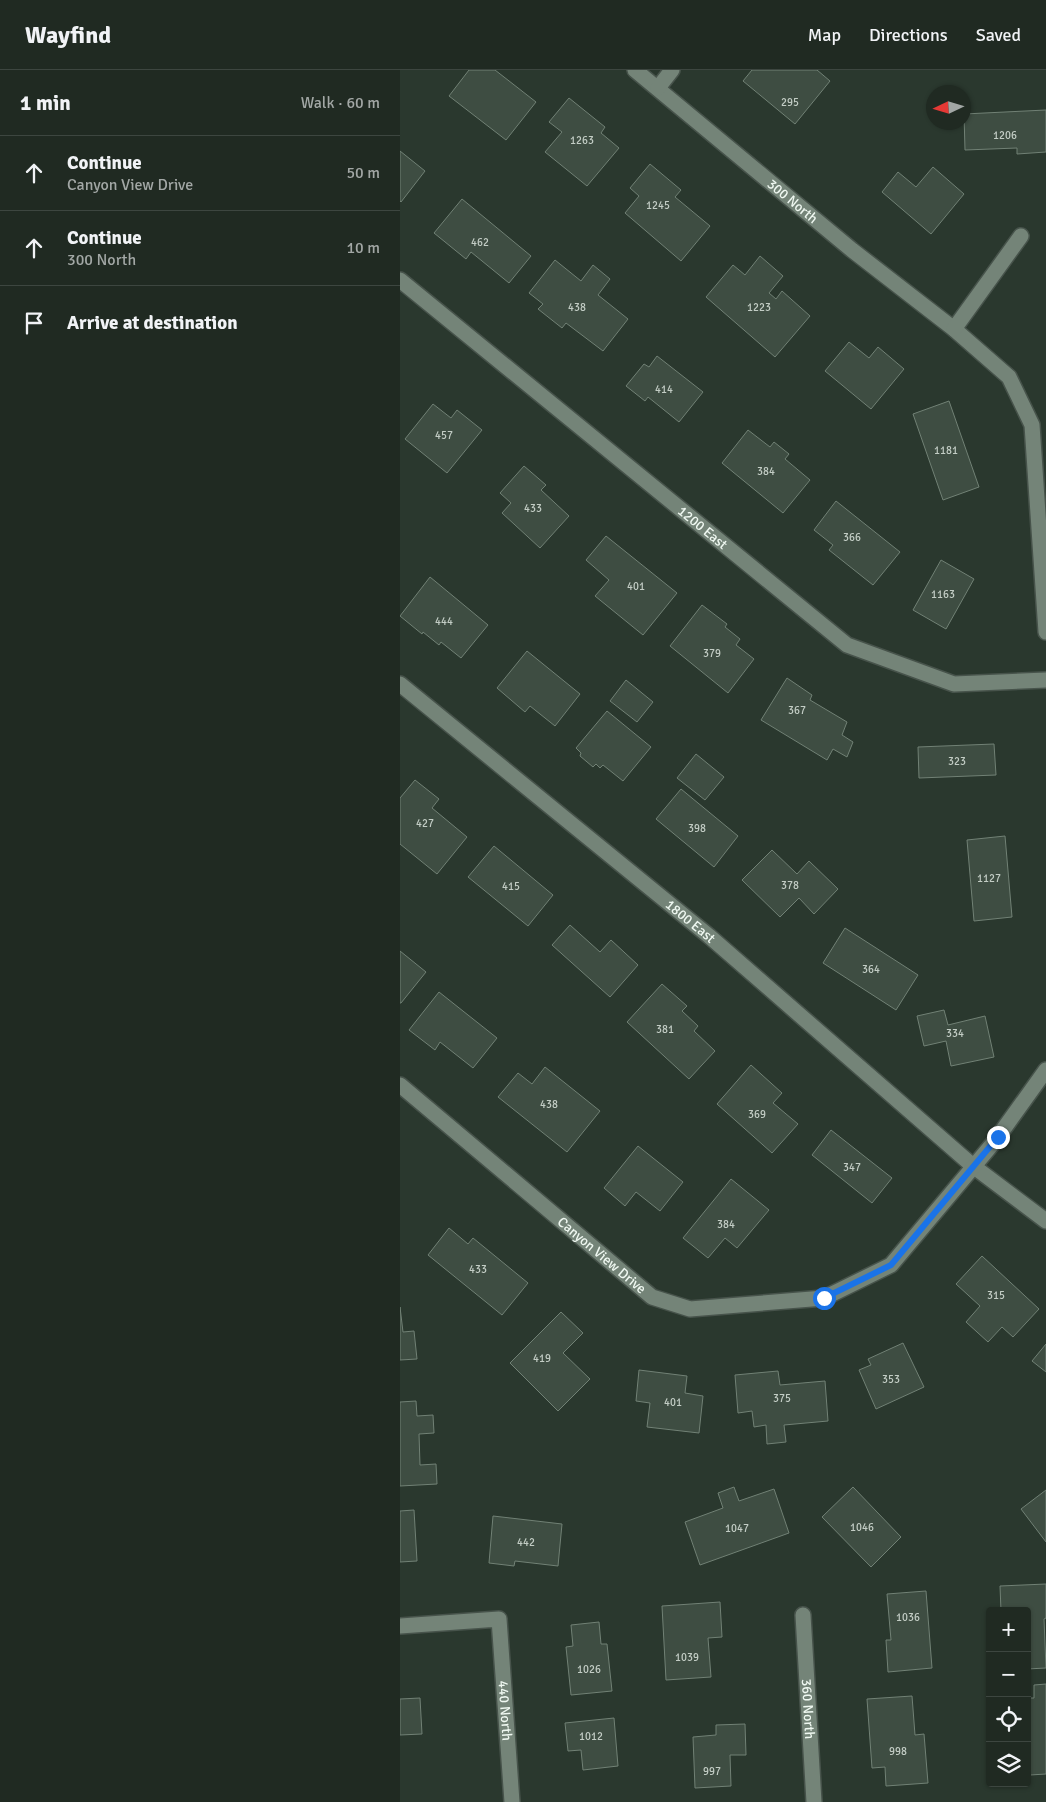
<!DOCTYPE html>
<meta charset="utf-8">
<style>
body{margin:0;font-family:Signika,sans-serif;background:#2d362f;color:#f1f3f6}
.controls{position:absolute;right:15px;bottom:15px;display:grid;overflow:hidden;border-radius:5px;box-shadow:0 1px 4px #0004}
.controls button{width:45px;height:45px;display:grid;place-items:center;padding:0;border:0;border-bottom:1px solid #3d4640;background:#202a22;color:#f1f3f6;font:25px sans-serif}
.compass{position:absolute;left:526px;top:15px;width:45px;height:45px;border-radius:50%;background:#202a22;box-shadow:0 1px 4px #0004;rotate:266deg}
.stop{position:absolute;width:15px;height:15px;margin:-11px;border:4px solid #1a73e8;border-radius:50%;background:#fff}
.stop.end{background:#1a73e8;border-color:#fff;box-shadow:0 1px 5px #0008}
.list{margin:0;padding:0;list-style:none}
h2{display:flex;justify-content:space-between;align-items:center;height:65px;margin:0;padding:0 20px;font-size:21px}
h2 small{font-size:16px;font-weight:400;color:#a2a7a5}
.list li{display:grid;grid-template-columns:32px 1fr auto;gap:15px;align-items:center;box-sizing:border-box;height:75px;padding:0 20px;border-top:1px solid #3d4640}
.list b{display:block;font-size:19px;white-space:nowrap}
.list p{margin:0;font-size:16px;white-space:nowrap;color:#a2a7a5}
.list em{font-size:16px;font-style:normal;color:#a2a7a5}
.icon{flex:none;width:28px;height:28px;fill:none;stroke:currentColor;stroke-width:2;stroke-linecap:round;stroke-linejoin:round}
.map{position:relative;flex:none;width:646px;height:1732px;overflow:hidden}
header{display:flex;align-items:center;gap:30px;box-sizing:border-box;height:70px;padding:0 25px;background:#202a22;border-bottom:1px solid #3d4640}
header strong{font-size:24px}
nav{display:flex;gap:28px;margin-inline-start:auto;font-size:18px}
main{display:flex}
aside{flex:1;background:#202a22}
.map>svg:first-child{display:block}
</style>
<header>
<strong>Wayfind</strong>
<nav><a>Map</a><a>Directions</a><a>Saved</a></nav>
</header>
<main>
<aside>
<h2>1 min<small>Walk · 60 m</small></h2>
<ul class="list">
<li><svg class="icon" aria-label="ahead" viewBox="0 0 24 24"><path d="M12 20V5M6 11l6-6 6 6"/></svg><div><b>Continue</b><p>Canyon View Drive</p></div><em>50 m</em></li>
<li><svg class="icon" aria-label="ahead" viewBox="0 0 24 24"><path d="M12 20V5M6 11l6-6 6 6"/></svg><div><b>Continue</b><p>300 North</p></div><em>10 m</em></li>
<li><svg class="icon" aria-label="arrive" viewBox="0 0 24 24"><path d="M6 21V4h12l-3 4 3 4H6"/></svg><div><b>Arrive at destination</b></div></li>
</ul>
</aside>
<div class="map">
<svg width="646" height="1732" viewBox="0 0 646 1732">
<rect width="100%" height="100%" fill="#2a382e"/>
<g fill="#3e4d42" stroke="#718175">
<polygon points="69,0 95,0 136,32 106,70 49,26"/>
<polygon points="352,0 417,0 430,11 395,54 343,11"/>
<polygon points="169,28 205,57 201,63 219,78 187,116 145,82 162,62 149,52"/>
<polygon points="646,40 646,82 617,84 617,78 565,80 564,44"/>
<polygon points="0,81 25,101 1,132 0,131"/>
<polygon points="250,94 281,120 275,127 310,156 281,191 225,143 239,126 230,118"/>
<polygon points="533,97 564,124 531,164 482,122 498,102 516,117"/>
<polygon points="62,129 131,186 109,213 71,182 66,189 34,163"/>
<polygon points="360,186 383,206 369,223 376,229 382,221 410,246 375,287 306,227 333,195 345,205"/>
<polygon points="155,190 181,211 193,195 210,209 198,225 228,249 203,281 166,253 162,258 138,239 143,234 129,223"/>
<polygon points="449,272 469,288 478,277 504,299 471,339 425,301"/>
<polygon points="257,286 303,322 279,352 248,327 245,331 226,316 244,294 249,297"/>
<polygon points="549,331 579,417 543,430 513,344"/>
<polygon points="33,334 51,348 57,340 82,360 47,403 5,369"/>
<polygon points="348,360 370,377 374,372 389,384 385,389 410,410 383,443 322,393"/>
<polygon points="124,396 146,415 141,420 169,446 140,478 102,443 111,433 100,423"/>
<polygon points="436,431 500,482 473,515 429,480 433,475 414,460"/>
<polygon points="206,466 277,523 243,565 195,526 209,510 186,490"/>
<polygon points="541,490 574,509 546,559 513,540"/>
<polygon points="30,507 88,555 61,588 41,572 39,575 23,562 22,564 0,546"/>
<polygon points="302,535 327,554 325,557 340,569 336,575 354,589 328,623 270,576"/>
<polygon points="127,581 180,624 155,656 130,636 125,642 97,618"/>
<polygon points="387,608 412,625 410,630 447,652 442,665 453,672 447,687 433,679 427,690 361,650"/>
<polygon points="226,610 253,632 237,652 210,631"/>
<polygon points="207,641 251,677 223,711 203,695 200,698 196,694 193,697 180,686 181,683 176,678"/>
<polygon points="594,674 596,705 519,708 518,677"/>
<polygon points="296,684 324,707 305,730 277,708"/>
<polygon points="15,710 39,729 32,738 67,767 37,804 0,774 0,728"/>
<polygon points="281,719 338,766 314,797 256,749"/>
<polygon points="605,766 612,847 574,851 567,770"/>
<polygon points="94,776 153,825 128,856 68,807"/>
<polygon points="372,780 397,804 409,791 438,819 414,844 399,828 380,847 342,810"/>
<polygon points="170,855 200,882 211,870 238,895 210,927 152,875"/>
<polygon points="445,858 518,905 496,940 423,893"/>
<polygon points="0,881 26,902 1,933 0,933"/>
<polygon points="262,914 287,936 282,941 298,956 294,961 315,981 289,1009 227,952"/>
<polygon points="39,922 97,968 73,998 40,972 35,980 9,960"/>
<polygon points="544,940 548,955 585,946 594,987 551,996 546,971 524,976 517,946"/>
<polygon points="351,995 382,1023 373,1033 398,1054 372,1083 317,1034"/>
<polygon points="145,997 200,1041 167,1082 98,1027 118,1003 132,1014"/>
<polygon points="431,1060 492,1108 472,1133 412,1085"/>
<polygon points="238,1076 283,1112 260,1141 236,1122 225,1136 204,1118"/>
<polygon points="331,1109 369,1140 337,1178 325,1168 308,1188 283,1168"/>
<polygon points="49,1158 68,1174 73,1168 128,1213 102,1245 28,1185"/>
<polygon points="582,1186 639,1239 613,1267 602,1257 588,1272 566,1252 580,1236 556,1214"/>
<polygon points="0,1237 3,1262 14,1261 17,1289 0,1290"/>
<polygon points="161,1242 183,1263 163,1283 190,1309 158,1341 110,1293"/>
<polygon points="503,1273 524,1317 476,1339 459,1300 471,1295 468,1289"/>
<polygon points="646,1274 646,1302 632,1291"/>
<polygon points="239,1300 287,1306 285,1323 303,1326 299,1363 247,1357 250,1333 236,1331"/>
<polygon points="378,1301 380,1315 425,1311 428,1351 384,1355 386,1372 367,1374 366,1355 354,1357 352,1341 338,1343 335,1305"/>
<polygon points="16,1331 17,1346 33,1345 34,1363 19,1364 20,1395 36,1394 37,1414 0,1416 0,1332"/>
<polygon points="334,1417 339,1431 374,1419 389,1463 300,1495 285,1452 323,1438 318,1423"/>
<polygon points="453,1417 501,1467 471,1497 422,1447"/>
<polygon points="646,1420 646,1472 621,1439"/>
<polygon points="14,1440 17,1491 0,1492 0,1441"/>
<polygon points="93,1446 162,1454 158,1496 115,1491 114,1496 89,1493"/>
<polygon points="646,1514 646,1548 644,1549 646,1598 627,1599 627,1541 601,1541 600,1516"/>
<polygon points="526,1521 532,1598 488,1602 486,1570 491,1570 487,1524"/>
<polygon points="320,1532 322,1567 308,1568 311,1607 266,1610 262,1536"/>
<polygon points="199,1552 201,1574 207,1574 212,1621 171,1625 166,1577 173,1576 171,1555"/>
<polygon points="646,1614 646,1704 630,1705 627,1628 634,1628 634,1615"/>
<polygon points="512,1626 515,1665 524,1664 528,1713 486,1716 485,1697 472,1698 467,1629"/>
<polygon points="20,1628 22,1664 0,1665 0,1629"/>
<polygon points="214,1648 218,1696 183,1700 181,1680 168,1681 165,1653"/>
<polygon points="345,1654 346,1685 330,1685 331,1716 295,1718 293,1667 316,1665 316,1655"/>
</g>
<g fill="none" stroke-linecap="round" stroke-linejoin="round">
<defs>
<g id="minor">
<path id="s1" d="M235,0L452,180L554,259L609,307L632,355L646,562"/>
<polyline points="258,18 272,0"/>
<path id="s2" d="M0,210L447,575L554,614L646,610"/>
<polyline points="554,259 621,166"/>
<path id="s3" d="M0,614L309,866L573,1096L646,1151"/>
<path id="s4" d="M0,1015L252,1227L290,1239L424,1228L491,1195L595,1071L646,1000"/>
<path id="s5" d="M403,1545L414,1732"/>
<path id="s6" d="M0,1556L99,1549L112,1732"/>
</g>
</defs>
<use href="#minor" stroke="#47534b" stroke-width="18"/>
<use href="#minor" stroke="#748478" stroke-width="15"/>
</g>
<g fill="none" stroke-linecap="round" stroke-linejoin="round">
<polyline stroke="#1a73e8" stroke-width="6" points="424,1228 491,1195 598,1067"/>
</g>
<g text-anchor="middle" stroke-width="5" stroke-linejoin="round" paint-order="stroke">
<g font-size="11" fill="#c3cdc5">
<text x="390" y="36">295</text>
<text x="605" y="69">1206</text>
<text x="182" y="74">1263</text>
<text x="258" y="139">1245</text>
<text x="80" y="176">462</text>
<text x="177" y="241">438</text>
<text x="359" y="241">1223</text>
<text x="264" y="323">414</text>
<text x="44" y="369">457</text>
<text x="546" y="384">1181</text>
<text x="366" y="405">384</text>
<text x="133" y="442">433</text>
<text x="452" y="471">366</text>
<text x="236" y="520">401</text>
<text x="543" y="528">1163</text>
<text x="44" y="555">444</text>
<text x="312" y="587">379</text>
<text x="397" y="644">367</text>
<text x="557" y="695">323</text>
<text x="25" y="757">427</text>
<text x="297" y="762">398</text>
<text x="589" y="812">1127</text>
<text x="390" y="819">378</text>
<text x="111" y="820">415</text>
<text x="471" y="903">364</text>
<text x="265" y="963">381</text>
<text x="555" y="967">334</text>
<text x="149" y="1038">438</text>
<text x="357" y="1048">369</text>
<text x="452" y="1101">347</text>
<text x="326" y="1158">384</text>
<text x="78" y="1203">433</text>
<text x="596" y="1229">315</text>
<text x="142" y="1292">419</text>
<text x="491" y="1313">353</text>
<text x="382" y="1332">375</text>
<text x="273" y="1336">401</text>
<text x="462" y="1461">1046</text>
<text x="337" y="1462">1047</text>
<text x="126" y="1476">442</text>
<text x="508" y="1551">1036</text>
<text x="287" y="1591">1039</text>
<text x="189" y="1603">1026</text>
<text x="191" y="1670">1012</text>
<text x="498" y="1685">998</text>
<text x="312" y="1705">997</text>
</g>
<g font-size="14" fill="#eff8f1" stroke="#202e24">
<text dy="5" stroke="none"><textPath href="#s1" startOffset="205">300 North</textPath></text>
<text dy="5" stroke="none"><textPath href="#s2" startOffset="391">1200 East</textPath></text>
<text dy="5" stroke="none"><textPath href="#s3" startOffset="375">1800 East</textPath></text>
<text dy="5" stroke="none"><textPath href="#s4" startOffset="264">Canyon View Drive</textPath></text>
<text dy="5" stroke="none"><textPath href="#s5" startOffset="94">360 North</textPath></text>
<text dy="5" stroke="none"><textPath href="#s6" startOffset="191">440 North</textPath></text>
</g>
</g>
</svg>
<div class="controls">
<button>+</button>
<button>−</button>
<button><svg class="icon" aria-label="locate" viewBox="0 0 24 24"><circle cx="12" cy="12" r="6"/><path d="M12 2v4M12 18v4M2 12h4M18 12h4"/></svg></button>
<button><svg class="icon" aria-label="layers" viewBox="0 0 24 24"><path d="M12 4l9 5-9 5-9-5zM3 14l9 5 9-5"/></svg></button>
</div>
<svg class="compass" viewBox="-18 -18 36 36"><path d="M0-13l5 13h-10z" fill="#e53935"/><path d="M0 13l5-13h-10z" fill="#a2a7a5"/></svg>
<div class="stop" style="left:424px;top:1228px"></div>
<div class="stop end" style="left:598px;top:1067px"></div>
</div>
</main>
